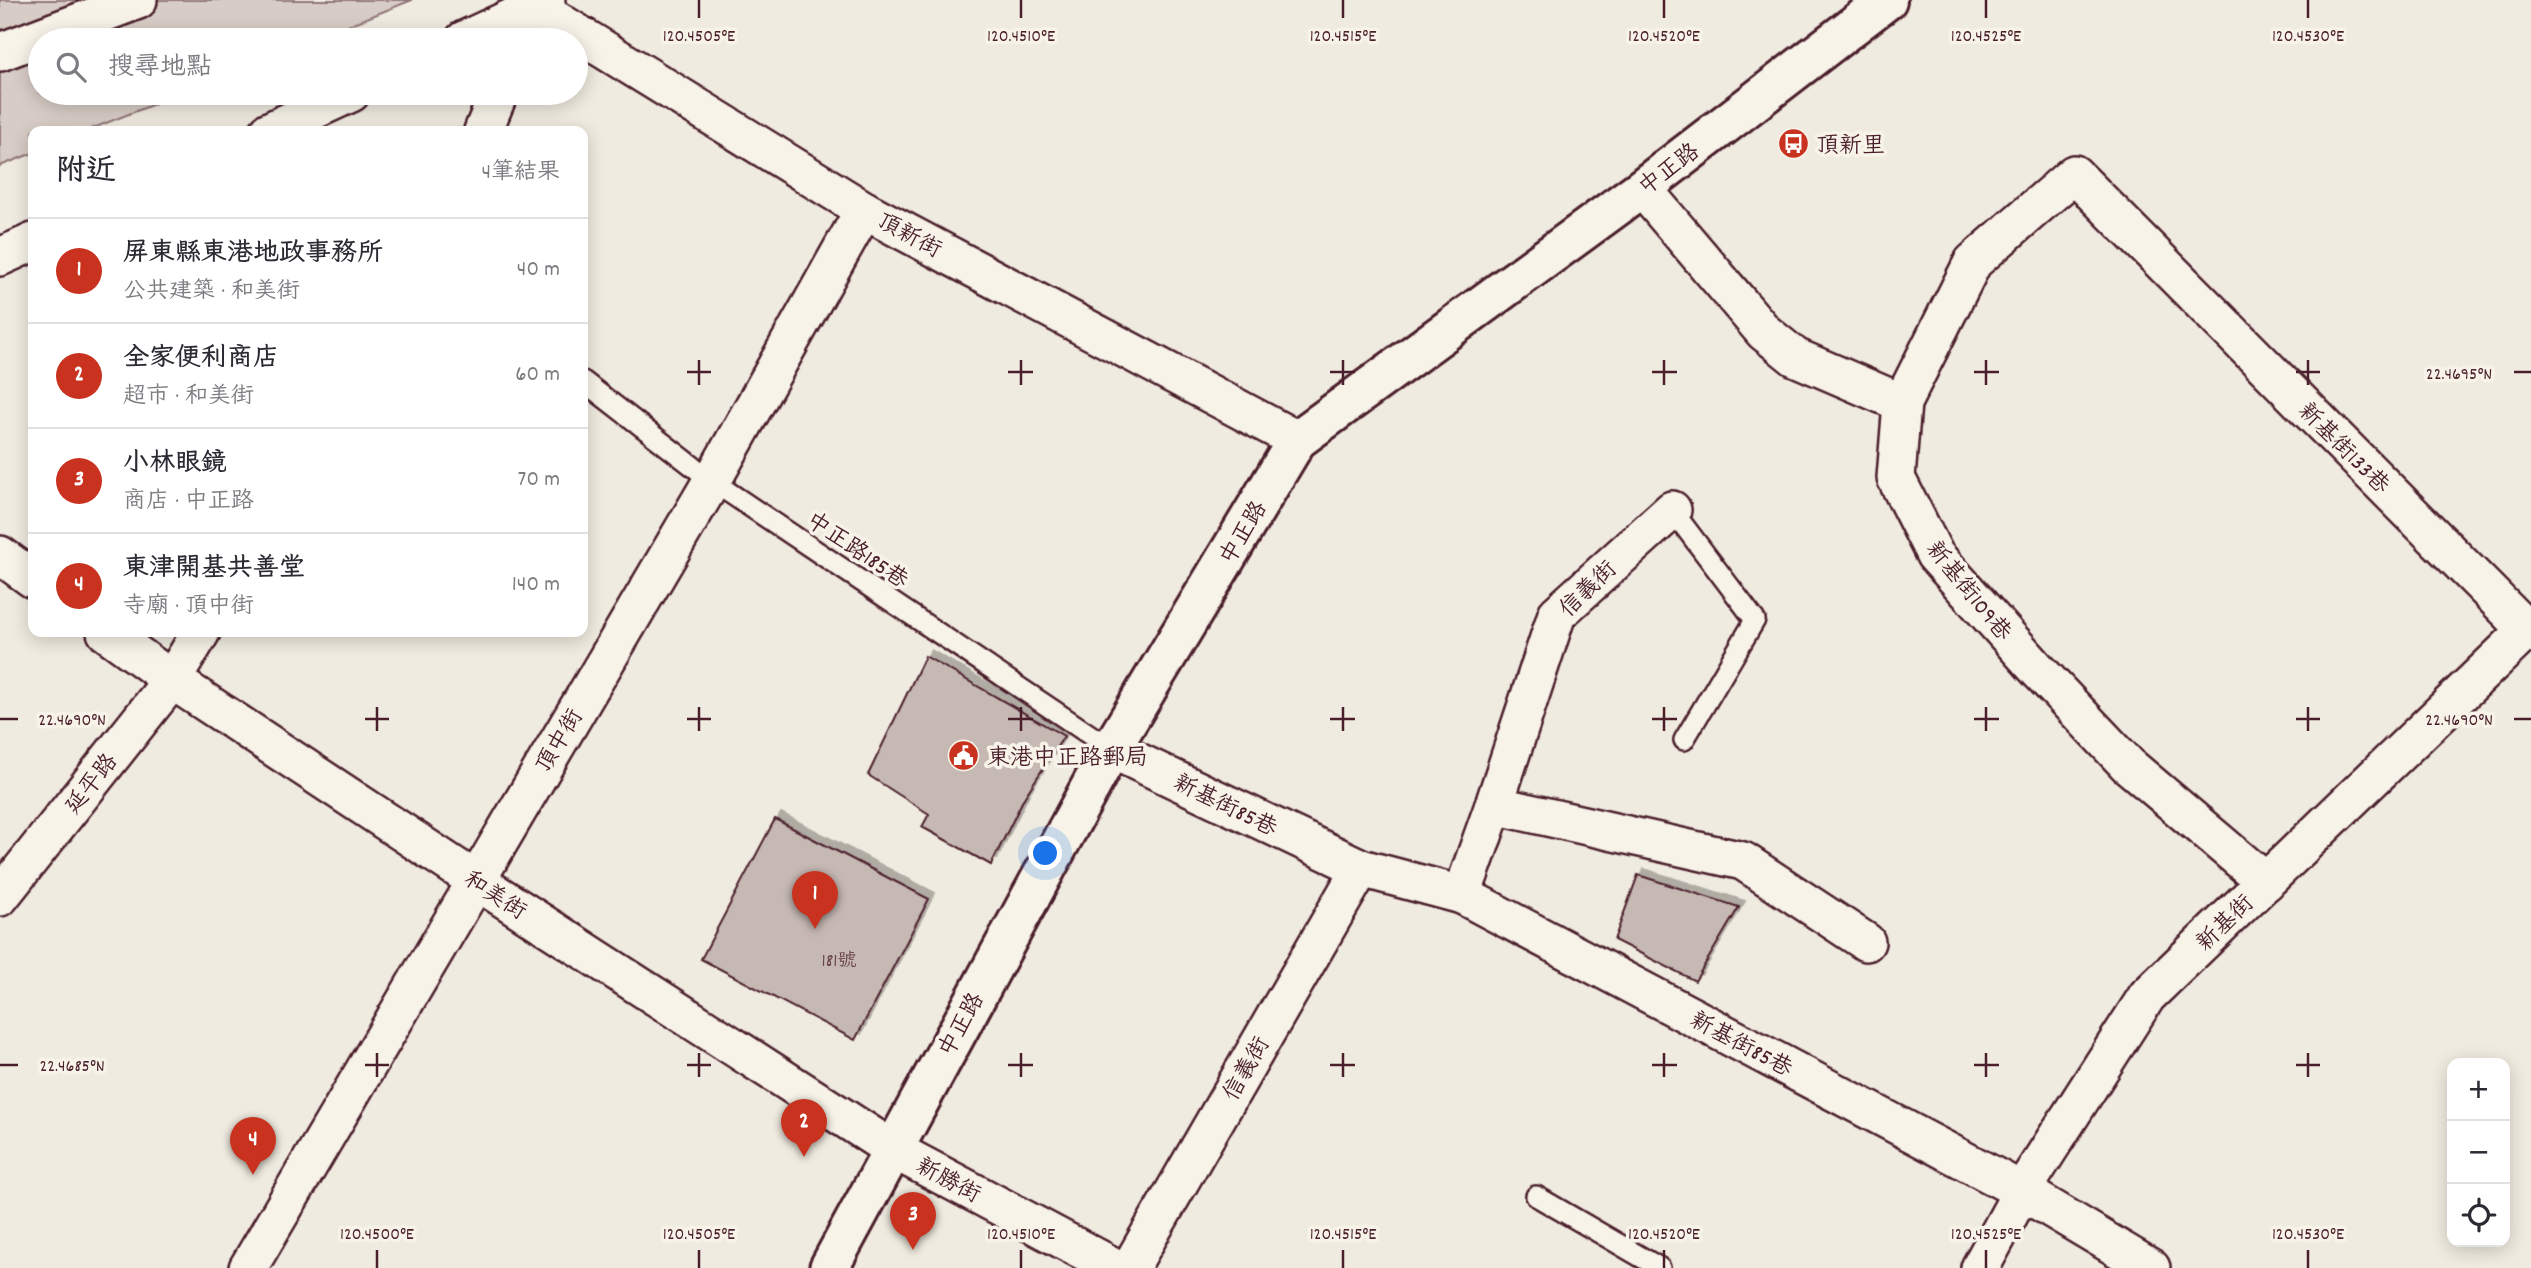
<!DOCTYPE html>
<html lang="zh-TW">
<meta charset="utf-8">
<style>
body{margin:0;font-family:Dekko,"LXGW WenKai TC",sans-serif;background:#f7f7f7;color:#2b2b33}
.controls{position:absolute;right:21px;bottom:21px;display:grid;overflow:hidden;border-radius:14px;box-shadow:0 4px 18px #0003}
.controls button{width:63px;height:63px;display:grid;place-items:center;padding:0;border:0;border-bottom:2px solid #e1e1e2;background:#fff;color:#2b2b33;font:35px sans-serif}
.you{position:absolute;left:1046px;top:854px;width:24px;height:24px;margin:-18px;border:5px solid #fff;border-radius:50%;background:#1a73e8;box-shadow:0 0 0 10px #1a73e833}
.badge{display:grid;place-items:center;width:46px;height:46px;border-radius:50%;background:#c8321e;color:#fff;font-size:23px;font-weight:700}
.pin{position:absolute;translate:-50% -58px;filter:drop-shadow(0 2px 4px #0008)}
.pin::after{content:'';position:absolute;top:37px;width:24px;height:21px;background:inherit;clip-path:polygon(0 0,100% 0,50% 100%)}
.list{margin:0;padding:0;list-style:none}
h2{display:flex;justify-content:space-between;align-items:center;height:91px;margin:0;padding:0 28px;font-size:30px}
h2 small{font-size:23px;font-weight:400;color:#7c7c81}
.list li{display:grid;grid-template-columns:46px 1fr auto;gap:21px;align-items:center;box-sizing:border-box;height:105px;padding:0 28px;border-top:2px solid #e1e1e2}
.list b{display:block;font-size:26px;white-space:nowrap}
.list p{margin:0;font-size:23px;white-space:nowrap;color:#7c7c81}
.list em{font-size:23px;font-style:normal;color:#7c7c81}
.icon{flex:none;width:38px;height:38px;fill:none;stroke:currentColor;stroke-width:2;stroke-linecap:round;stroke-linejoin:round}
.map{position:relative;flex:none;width:2531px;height:1268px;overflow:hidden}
.search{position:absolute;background:#fff;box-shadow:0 4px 18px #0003;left:28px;top:28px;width:560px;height:77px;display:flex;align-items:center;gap:18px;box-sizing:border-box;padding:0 24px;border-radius:38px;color:#7c7c81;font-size:26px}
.panel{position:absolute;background:#fff;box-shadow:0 4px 18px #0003;left:28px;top:126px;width:560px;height:511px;border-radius:14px}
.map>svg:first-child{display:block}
</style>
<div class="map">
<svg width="2531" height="1268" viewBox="0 0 2531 1268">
<defs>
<filter id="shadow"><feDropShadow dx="6" dy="-6" stdDeviation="0" flood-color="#0004"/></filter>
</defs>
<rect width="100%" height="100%" fill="#f0ebe0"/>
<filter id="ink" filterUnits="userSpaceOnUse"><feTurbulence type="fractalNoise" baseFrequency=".0143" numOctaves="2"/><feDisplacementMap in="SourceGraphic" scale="14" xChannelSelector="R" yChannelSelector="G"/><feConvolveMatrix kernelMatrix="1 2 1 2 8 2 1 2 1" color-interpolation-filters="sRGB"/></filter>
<g filter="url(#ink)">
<polygon fill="#d8cdc6" stroke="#917678" stroke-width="2" points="0,0 412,0 312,40 40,40 40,93 182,93 86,131 33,131 33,153 0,166"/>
<g fill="#c6b8b3" stroke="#4a1f2b" stroke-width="2" filter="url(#shadow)">
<polygon points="925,656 1064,736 1024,798 991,865 922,827 929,814 868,775"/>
<polygon points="775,819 929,899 855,1040 701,959"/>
<polygon points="1638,875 1739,907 1695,981 1614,940"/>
</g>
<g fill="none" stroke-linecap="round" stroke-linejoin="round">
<defs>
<g id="lane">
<polyline points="583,381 712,481 1111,749"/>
<polyline points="1672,510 1755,620 1684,740"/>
<polyline points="1536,1196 1660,1268"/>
</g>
<g id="street">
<polyline points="464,40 546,2"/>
<polyline points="521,40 535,7 864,210 1297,440"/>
<polyline points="0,52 138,0"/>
<polyline points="269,131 351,93"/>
<polyline points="483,131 499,93"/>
<polyline points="1642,188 1764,332 1795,357 1902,403"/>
<polyline points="0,257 33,242"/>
<polyline points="0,555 33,579"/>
<polyline points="106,632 172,680 475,880 892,1149 1116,1268"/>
<polyline points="1111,749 1361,868 1462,895 2022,1191 2151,1268"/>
<polyline points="1494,805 1557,614 1672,510"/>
<polyline points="2266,882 2128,765 2037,669 1935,555 1896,478 1902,403 1973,262 2074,174 2531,634"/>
<polyline points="1462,895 1494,805 1743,861 1866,942"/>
<polyline points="0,897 172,680 201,632"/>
<polyline points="248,1268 712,481 864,210"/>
<polyline points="1130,1268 1361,868"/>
<polyline points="1980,1268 2022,1191 2147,996 2527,630"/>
</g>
<polyline id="secondary" points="829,1268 1111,749 1297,440 1642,188 1887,0"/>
</defs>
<use href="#lane" stroke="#4a1f2b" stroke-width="24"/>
<use href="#street" stroke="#4a1f2b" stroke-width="42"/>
<use href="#secondary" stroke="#4a1f2b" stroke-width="44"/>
<use href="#lane" stroke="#f7f3e8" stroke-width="19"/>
<use href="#street" stroke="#f7f3e8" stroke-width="37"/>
<use href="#secondary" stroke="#f7f3e8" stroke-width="38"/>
</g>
</g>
<path fill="none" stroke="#4a1f2b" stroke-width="2.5" d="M699,0V18M1021,0V18M1343,0V18M1664,0V18M1986,0V18M2308,0V18M699,360V385M1021,360V385M1343,360V385M1664,360V385M1986,360V385M2308,360V385M687,372H711M1008,372H1033M1330,372H1355M1652,372H1677M1974,372H1999M2296,372H2320M2514,372H2531M377,707V731M699,707V731M1021,707V731M1343,707V731M1664,707V731M1986,707V731M2308,707V731M0,719H18M365,719H389M687,719H711M1008,719H1033M1330,719H1355M1652,719H1677M1974,719H1999M2296,719H2320M2514,719H2531M377,1053V1077M699,1053V1077M1021,1053V1077M1343,1053V1077M1664,1053V1077M1986,1053V1077M2308,1053V1077M0,1065H18M365,1065H389M687,1065H711M1008,1065H1033M1330,1065H1355M1652,1065H1677M1974,1065H1999M2296,1065H2320M377,1250V1268M699,1250V1268M1021,1250V1268M1343,1250V1268M1664,1250V1268M1986,1250V1268M2308,1250V1268"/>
<defs>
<symbol id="bus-disc" viewBox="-11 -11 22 22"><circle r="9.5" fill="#c8321e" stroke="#f7f3e8"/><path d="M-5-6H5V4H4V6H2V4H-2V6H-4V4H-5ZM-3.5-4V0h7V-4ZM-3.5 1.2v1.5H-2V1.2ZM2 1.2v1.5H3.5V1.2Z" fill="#fff"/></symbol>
<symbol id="civic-disc" viewBox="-11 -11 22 22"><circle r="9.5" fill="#c8321e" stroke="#f7f3e8"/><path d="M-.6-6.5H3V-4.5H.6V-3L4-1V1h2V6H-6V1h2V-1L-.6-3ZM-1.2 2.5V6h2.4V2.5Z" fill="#fff"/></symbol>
</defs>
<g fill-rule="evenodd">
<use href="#bus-disc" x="1776" y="126" width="35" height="35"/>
<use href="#civic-disc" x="946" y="738" width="35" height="35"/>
</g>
<g text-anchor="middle" stroke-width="7" stroke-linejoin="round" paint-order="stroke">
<g font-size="19" fill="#69454d">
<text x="839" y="966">181號</text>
</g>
<g font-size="23" fill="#4a1f2b" stroke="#f7f3e8" text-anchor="start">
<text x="1816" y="152">頂新里</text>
<text x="987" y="764">東港中正路郵局</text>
</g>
<g font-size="23" fill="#4a1f2b" stroke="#f7f3e8">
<text transform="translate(1668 168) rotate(-37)" y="8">中正路</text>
<text transform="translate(910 234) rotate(28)" y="8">頂新街</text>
<text transform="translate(2345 447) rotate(45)" y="8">新基街133巷</text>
<text transform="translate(1242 532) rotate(-59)" y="8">中正路</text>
<text transform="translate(858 549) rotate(34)" y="8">中正路185巷</text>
<text transform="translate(1587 588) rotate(-44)" y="8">信義街</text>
<text transform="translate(1970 590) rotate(51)" y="8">新基街109巷</text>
<text transform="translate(558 740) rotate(-59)" y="8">頂中街</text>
<text transform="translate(90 783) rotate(-52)" y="8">延平路</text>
<text transform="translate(1226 804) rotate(26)" y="8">新基街85巷</text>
<text transform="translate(496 894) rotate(33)" y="8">和美街</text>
<text transform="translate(2224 922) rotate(-44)" y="8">新基街</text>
<text transform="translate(960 1024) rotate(-61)" y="8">中正路</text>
<text transform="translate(1742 1043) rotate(28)" y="8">新基街85巷</text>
<text transform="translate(1245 1068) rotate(-60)" y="8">信義街</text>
<text transform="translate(949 1179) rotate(28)" y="8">新勝街</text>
</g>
</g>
<g font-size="18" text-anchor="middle" fill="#4a1f2b" stroke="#f7f3e8" stroke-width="7" stroke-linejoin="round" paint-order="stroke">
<text x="699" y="41">120.4505°E</text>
<text x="1021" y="41">120.4510°E</text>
<text x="1343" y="41">120.4515°E</text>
<text x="1664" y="41">120.4520°E</text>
<text x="1986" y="41">120.4525°E</text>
<text x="2308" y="41">120.4530°E</text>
<text x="2459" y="379">22.4695°N</text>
<text x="72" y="725">22.4690°N</text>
<text x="2459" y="725">22.4690°N</text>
<text x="72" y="1071">22.4685°N</text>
<text x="377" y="1239">120.4500°E</text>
<text x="699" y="1239">120.4505°E</text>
<text x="1021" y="1239">120.4510°E</text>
<text x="1343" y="1239">120.4515°E</text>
<text x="1664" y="1239">120.4520°E</text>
<text x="1986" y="1239">120.4525°E</text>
<text x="2308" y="1239">120.4530°E</text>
</g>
</svg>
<div class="controls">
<button>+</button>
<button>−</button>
<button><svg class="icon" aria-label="locate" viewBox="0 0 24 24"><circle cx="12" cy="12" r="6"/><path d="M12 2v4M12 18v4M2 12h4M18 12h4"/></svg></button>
</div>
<div class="you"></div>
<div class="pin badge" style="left:815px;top:929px">1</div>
<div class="pin badge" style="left:804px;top:1157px">2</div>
<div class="pin badge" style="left:913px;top:1250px">3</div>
<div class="pin badge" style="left:253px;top:1175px">4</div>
<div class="search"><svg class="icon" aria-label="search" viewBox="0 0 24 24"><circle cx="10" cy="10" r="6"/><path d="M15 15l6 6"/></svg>搜尋地點</div>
<section class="panel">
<h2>附近<small>4筆結果</small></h2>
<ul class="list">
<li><span class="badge">1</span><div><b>屏東縣東港地政事務所</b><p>公共建築 · 和美街</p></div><em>40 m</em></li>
<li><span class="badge">2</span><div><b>全家便利商店</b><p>超市 · 和美街</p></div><em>60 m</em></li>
<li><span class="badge">3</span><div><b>小林眼鏡</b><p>商店 · 中正路</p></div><em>70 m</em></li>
<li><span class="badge">4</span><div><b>東津開基共善堂</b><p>寺廟 · 頂中街</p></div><em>140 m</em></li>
</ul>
</section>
</div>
